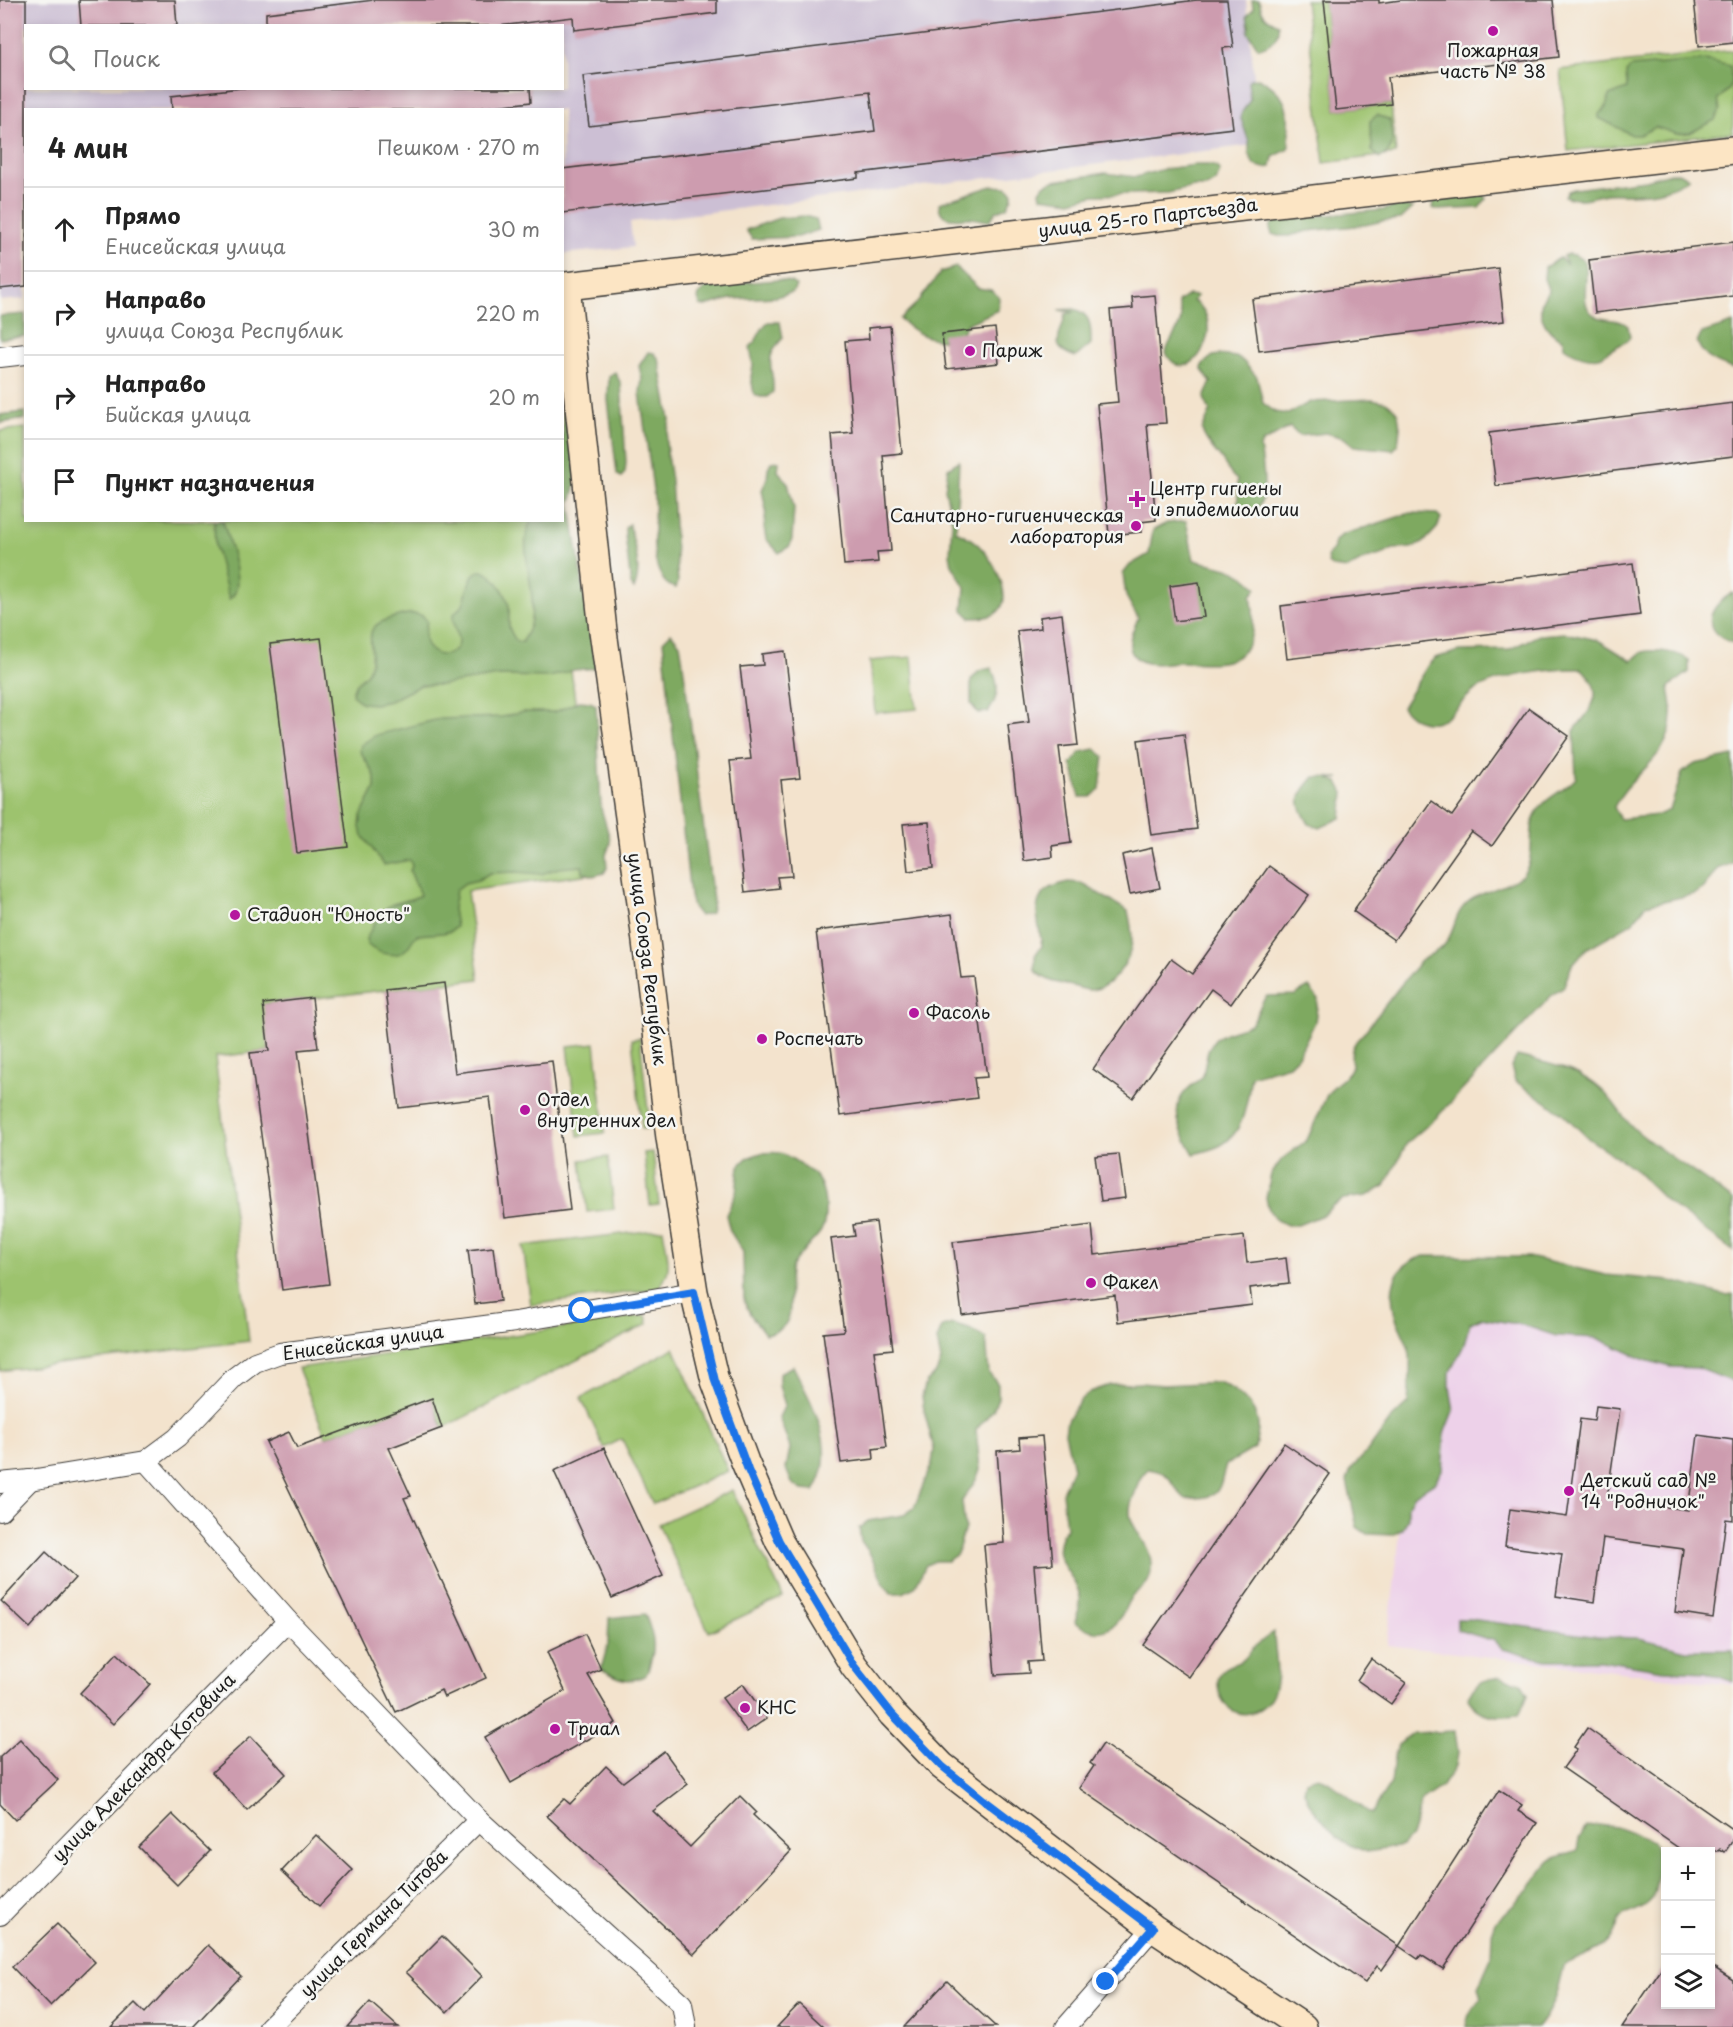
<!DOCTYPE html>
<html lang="ru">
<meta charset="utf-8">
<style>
body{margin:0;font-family:"Playpen Sans",sans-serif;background:#f2f2f2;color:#222}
.controls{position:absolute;right:18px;bottom:18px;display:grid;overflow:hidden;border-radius:0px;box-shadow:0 3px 9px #0003}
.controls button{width:54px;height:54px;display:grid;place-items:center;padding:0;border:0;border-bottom:2px solid #e0e0e0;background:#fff;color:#222;font:30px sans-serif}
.stop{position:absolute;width:18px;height:18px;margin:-14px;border:4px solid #1a73e8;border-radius:50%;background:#fff}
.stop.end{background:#1a73e8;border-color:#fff;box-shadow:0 2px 6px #0008}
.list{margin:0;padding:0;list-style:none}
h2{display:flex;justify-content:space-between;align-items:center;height:78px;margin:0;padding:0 24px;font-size:26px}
h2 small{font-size:20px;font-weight:400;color:#767676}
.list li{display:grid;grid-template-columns:39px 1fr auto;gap:18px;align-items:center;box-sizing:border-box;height:84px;padding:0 24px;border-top:2px solid #e0e0e0}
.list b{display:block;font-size:22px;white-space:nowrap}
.list p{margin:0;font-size:20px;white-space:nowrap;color:#767676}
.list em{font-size:20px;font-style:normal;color:#767676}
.icon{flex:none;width:33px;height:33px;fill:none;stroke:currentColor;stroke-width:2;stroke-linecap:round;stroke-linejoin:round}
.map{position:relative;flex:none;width:1733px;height:2027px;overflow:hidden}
.search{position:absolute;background:#fff;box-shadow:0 3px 9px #0003;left:24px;top:24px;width:540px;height:66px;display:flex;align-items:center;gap:15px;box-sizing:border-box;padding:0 21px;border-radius:0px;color:#767676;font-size:22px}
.panel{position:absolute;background:#fff;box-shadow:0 3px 9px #0003;left:24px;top:108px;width:540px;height:414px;border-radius:0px}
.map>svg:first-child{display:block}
</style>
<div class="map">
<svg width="1733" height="2027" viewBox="0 0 1733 2027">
<rect width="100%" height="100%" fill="#f6f6f2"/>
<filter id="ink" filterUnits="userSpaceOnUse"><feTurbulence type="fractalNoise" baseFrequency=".0167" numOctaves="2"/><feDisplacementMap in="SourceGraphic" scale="12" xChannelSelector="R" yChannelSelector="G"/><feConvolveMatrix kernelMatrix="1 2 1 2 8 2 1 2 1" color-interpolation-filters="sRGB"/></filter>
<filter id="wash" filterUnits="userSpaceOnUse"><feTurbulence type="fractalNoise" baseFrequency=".008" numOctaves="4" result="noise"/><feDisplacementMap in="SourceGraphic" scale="24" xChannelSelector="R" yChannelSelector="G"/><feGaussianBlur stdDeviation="1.35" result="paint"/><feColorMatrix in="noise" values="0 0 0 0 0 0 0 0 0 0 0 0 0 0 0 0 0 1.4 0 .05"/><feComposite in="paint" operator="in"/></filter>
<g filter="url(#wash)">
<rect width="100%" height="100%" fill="#f3e3cd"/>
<polygon fill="#edd1e9" points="1427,1301 1733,1337 1733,1685 1387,1645"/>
<path fill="#ccbfd4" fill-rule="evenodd" d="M0,0H1246L1261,144L630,222L633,247L563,254L562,110H26L25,299L0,301ZM26,26H562V88H26Z"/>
<g fill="#9dc36e" stroke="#5c7045" stroke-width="1.5">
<polygon points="1305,0 1324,0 1336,110 1391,104 1396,154 1324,163"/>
<polygon points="1733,50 1733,133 1568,151 1560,70"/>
<polygon points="25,428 26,520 552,521 597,873 467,891 479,979 264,1004 269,1051 215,1057 249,1341 0,1371 0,431"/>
<polygon points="912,657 917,709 875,713 870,661"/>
<polygon points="640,1038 650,1128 642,1129 632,1039"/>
<polygon points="595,1043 605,1133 578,1136 568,1046"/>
<polygon points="653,1152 659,1204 650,1205 644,1153"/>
<polygon points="608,1157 614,1209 587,1212 581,1160"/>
<path d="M663,1229C666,1251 676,1274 656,1289L531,1305L523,1246Z"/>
<polygon points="646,1315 648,1324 443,1428 432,1399 326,1437 298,1368"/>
<polygon points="674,1348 728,1471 653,1504 622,1439 604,1448 581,1398"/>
<polygon points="732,1490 783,1597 709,1632 658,1524"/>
</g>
<g fill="#7ea961" stroke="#4d623e" stroke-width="1.5">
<path d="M1252,0H1258C1260,2 1260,5 1261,8C1263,17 1271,20 1278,24C1280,37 1271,46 1258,48L1248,32L1249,26L1247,16L1253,9Z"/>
<path d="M1706,60L1730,66C1733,87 1731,89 1718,99L1720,110L1715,120L1690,133L1676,134L1656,127L1639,135H1632L1599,118V114L1606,107L1609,96L1627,89L1626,72L1631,67Z"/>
<path d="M1258,78C1289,93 1290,113 1289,146L1287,150L1273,157L1271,167L1264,168L1254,165L1249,154V142L1241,119L1242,112L1250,100L1248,82L1250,79Z"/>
<path d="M1377,115L1390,120C1391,136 1398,149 1380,158L1372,151C1373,141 1369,131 1370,121Z"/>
<polygon points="1195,165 1210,165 1216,167 1220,171 1216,182 1206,187 1194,187 1168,193 1094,195 1071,201 1041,197 1040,191 1044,185 1054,181 1105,173 1136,177 1164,169"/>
<path d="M1670,173H1678L1689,178C1670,192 1649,194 1626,194C1618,194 1609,193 1602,195C1589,197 1579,203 1565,196L1568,191L1574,189L1645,180Z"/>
<path d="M992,186L1006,187L1012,191V197L1007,207L997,211L989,221C982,220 975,218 969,218C956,219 938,221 939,203Z"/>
<polygon points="1468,193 1483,194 1486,199 1479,208 1438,210 1432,208 1433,202"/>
<polygon points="1400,205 1413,208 1401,219 1383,221 1365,225 1308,231 1289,236 1278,236 1272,234 1270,228 1272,223 1286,219 1383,210"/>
<polygon points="804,216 816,219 819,230 797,237 752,239 746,230 779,218"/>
<path d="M1568,254L1575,255L1585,262C1590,277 1577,308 1596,316C1607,322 1618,317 1628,326L1630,337C1625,344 1621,344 1614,348C1609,350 1606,354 1602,356C1592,361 1572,353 1564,347L1563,340C1544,331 1532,309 1549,291L1544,279L1545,267L1560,258L1567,264L1563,256Z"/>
<path d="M956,267L978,288L991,290L999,297L998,310L967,324C953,353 918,337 900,319L918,302L941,272Z"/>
<polygon points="778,280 791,282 796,286 793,292 776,297 731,299 705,306 700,305 698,299 699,294 710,285"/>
<path d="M1188,295L1197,296L1193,301C1231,322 1188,395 1166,353C1168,340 1182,328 1181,317C1181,312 1179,307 1178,302Z"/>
<path d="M1074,309C1092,314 1091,328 1091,344L1076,357C1046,348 1062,336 1065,314L1074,312L1058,310Z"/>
<polygon points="25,314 25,336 0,339 0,316"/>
<path d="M768,322H780L783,338C761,361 775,367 773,392L767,397H760L754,394L751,377L753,365L750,347C759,340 759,329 768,322Z"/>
<path d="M1733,323V369C1716,363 1704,359 1697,342L1702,333Z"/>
<path d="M648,352L654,353L659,359L670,420L666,441L667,455L671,480L678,583L676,588C665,586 662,578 658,569C650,547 656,522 654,499C650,463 644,427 640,392L642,380L639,366Z"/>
<path d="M1219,355L1236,357L1243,361L1257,377L1263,403L1275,412L1288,414L1310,402L1372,399L1386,402L1394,408L1398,414L1400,427L1398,445L1393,450L1354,446L1344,438L1326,433L1299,436L1290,427L1262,443L1260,448C1263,463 1273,520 1242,510L1238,505L1237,480C1228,473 1228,468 1222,460C1215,450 1205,442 1202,430L1210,412L1204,398L1211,382L1202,370L1203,364L1213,356Z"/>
<polygon points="615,372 621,384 626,462 625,473 621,477 617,474 608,400 609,376"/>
<path d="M563,381C568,412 585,475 570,503L596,668L574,670L550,677L499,676L441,685H421L390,701L375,704L362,703L352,695C353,679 366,679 369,669C379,643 354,628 395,617C406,614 413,612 423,616L427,621C426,626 425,633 425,639C427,653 442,659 452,652C465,643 453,630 453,618C453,611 460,610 463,604C468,594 469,558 491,576C499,582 508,597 509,607C510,613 508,619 509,625C509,631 514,637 517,642H523C523,636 526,636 528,630C532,623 532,611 532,603C533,581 517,538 532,521L562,520Z"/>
<polygon points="25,412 25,419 0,423 0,415"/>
<polygon points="779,461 778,471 788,483 794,508 792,539 790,546 779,553 766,539 764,527 766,510 762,490 767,479 768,468 771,462"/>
<path d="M959,461L956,531C967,536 976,541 983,550C995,564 1016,601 995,614C988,618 979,618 971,618L963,610L965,587L952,565L950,554L952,521L945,489L948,468Z"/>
<polygon points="1410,513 1437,514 1441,518 1437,528 1423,543 1411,548 1393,549 1384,554 1363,560 1347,569 1333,567 1328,563 1327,557 1334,548 1334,542 1342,535"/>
<path d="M214,521H223C227,537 248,590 229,599L215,546Z"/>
<path d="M1186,521L1194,560C1219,566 1240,567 1257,588L1251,596C1254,612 1256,640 1242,653C1227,667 1202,662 1184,662C1167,661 1144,671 1132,653C1126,641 1134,629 1138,618L1126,596L1123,574L1130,565L1149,554L1153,530L1167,523Z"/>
<path d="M629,524C634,546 643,568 634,589L631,585L625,535V528Z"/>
<path d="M1733,593V643C1700,632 1706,607 1733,593Z"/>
<polygon points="671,633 680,644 682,656 713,901 711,913 700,916 693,907 690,896 663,641"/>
<path d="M1565,633L1598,640L1632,661C1635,658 1638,654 1643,652C1657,649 1678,652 1689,660V672L1669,687C1670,696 1673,706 1672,715C1671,759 1631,772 1614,807L1620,819L1658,815L1670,810L1682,773L1695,764L1733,756V863L1717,869L1704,888L1695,894L1646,905L1632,923L1586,949L1572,965L1563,988L1553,994L1437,1117L1407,1143L1385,1186L1367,1196L1343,1199L1332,1206L1325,1214L1298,1225H1287L1276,1220L1269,1210L1266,1198L1271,1174L1282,1159L1307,1140L1327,1095L1334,1086L1345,1077L1352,1067C1350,1052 1351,1045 1362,1035C1381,1011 1399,986 1419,963C1426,955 1439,952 1445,944C1456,930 1453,914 1469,901C1485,889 1507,888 1522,875C1536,861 1528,835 1534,818C1541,798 1563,793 1576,778L1574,731C1590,709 1608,694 1582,669C1553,668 1499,675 1474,691C1459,701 1453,719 1434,722C1420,724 1410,717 1402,707L1428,665L1435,658L1460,651L1508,650L1539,635Z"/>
<path d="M991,668C1000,684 999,697 988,712L978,713L971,704V680L979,671Z"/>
<path d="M579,701L590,702L596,705L601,808L610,839V844L606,855L607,868L604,873L593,876L583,872L582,866L559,868L541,874L516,872L490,873L478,880L465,883L456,890L453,909L456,927L451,931L443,933L417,935C411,939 411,946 405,950C395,959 377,953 368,945L366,939C373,927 379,909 393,904C403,901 410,901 420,895L410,871L412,866L410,860L384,865L363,836L360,828L361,816L375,788V776L360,751L361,745L376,735L439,719L502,717L523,712H555Z"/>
<path d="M1095,749L1104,756L1100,789L1091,797H1080C1076,785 1076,775 1071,764L1081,752Z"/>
<path d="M1314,777L1340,778L1328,779L1338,782L1344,793L1341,818L1320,828L1309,824C1295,800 1296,798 1314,777Z"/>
<path d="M1068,882L1081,883L1128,911C1130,920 1132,930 1132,939C1132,960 1112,989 1090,990C1085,990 1078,987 1072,986C1057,983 1045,981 1035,970V955L1042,946C1037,913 1027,891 1068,882Z"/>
<path d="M1309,987L1318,999L1315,1022L1298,1056L1289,1065L1251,1076C1247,1102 1245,1135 1217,1147C1210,1150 1202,1152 1194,1154C1183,1136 1168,1111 1185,1092C1190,1086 1197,1081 1203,1076C1207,1051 1207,1038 1234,1030C1240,1028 1246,1027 1251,1023C1260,1014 1257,1006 1267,996L1295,995Z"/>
<path d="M1517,1056C1546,1063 1579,1069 1602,1090C1616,1103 1623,1120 1638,1132C1669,1157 1702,1177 1733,1200V1251L1667,1202L1632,1167L1589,1139L1562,1113L1515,1081L1511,1067Z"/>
<path d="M761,1153C767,1153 777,1151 783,1154C794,1159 809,1169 817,1178C826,1190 828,1218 821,1231C814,1242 792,1259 790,1271C786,1297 802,1329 765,1334L750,1314L744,1301L743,1252L730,1231L726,1215L736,1193L739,1166L747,1158Z"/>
<path d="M1424,1256L1528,1257L1606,1275L1671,1281L1725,1295L1733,1294V1382L1698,1368L1671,1367L1645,1360L1597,1338L1556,1336L1523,1325L1481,1318L1470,1323L1463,1347L1450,1372V1387L1454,1411L1445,1434L1442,1470L1435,1482L1413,1496L1408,1506V1518L1403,1529L1393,1535L1367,1534L1357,1527L1347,1481L1351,1469L1367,1452L1390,1420L1408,1403C1409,1388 1411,1371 1410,1355C1408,1340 1397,1326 1394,1311C1388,1283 1396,1264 1424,1256Z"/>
<polygon points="952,1324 969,1329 986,1338 989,1373 998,1384 998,1398 993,1410 976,1430 980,1469 976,1480 962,1501 965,1528 957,1554 947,1561 935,1561 926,1565 915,1587 903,1593 891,1593 884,1584 869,1552 861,1541 859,1528 868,1521 904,1515 914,1508 932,1463 934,1449 924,1410 922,1396 926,1383 936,1373 941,1361 937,1340 942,1327"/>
<path d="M793,1366C812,1403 840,1451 814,1491L802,1490L792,1483L786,1469L790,1448L779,1417L785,1405L779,1386V1373Z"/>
<path d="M1219,1382C1235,1389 1256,1405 1258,1424C1259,1431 1256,1441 1255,1448L1226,1465C1217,1497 1220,1496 1186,1499C1168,1485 1176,1473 1148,1469C1140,1476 1138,1482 1135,1493C1133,1498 1130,1505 1130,1510C1128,1529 1154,1543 1151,1570C1150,1588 1139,1587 1130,1599C1126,1605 1124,1613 1119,1619C1106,1637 1091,1633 1075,1622C1077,1615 1081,1605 1080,1598C1076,1570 1044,1561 1066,1528L1062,1492L1073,1468L1065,1433L1067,1420L1080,1400L1090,1392L1110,1385L1140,1383L1164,1385Z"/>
<path d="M645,1614C655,1639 657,1649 646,1675C627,1685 619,1678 601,1669L608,1644L609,1618Z"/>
<polygon points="1457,1619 1470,1619 1599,1637 1639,1638 1686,1650 1733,1650 1733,1682 1706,1672 1664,1670 1601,1660 1547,1660 1527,1656 1503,1649 1495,1641 1457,1630"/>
<path d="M1274,1632C1274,1648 1279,1667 1276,1683C1271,1715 1231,1728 1219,1692C1218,1687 1217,1679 1220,1674C1225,1665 1235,1665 1243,1660C1247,1657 1249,1653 1252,1649C1258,1643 1267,1637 1274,1632Z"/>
<path d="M1500,1677L1521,1683L1528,1694L1519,1715C1498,1717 1481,1719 1468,1699C1476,1682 1482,1680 1500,1677Z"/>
<polygon points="1455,1731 1458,1753 1456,1765 1442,1786 1422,1800 1411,1836 1402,1846 1367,1852 1357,1848 1337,1838 1309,1803 1304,1791 1306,1781 1318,1777 1328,1781 1371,1814 1391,1783 1394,1757 1398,1745 1414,1733"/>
<path d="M1598,1825L1616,1827L1653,1841C1659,1853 1660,1885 1653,1897C1647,1908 1631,1912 1620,1918C1617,1925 1615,1934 1610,1940C1602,1951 1576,1958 1563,1966C1558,1989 1553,2009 1538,2027H1466C1467,2015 1473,2007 1481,1998L1478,1987L1491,1958L1492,1933L1496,1922L1529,1890L1543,1869L1552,1859L1577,1850L1579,1839L1586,1827Z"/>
</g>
<g id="blocks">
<g fill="#cd9caf">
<polygon points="0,0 26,0 26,286 0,289"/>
<polygon points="79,0 175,0 177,26 81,26"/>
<polygon points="374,0 717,0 717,13 574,30 573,17 498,26 266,26 266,13"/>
<polygon points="1197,0 1227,0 1233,47 1223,48 1233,128 858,173 858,178 562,213 562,169 875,131 870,92 589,126 583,76"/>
<polygon points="1324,0 1379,0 1379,3 1401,0 1553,0 1559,57 1388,77 1391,104 1336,110"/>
<polygon points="1694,0 1733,0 1733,42 1699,46"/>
<polygon points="241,88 530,88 531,102 461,110 172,110 171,96"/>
<polygon points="1733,242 1733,296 1595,313 1589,260"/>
<polygon points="1498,268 1504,321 1259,351 1252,299"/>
<polygon points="1155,295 1166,423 1147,424 1156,520 1141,522 1142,532 1109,535 1097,404 1118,402 1110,310 1133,308 1132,297"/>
<polygon points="890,326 902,453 883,455 891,551 877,552 878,562 844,565 832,435 853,433 845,341 869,339 868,328"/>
<polygon points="995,328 999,363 946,369 942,334"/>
<polygon points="1733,403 1733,456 1496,486 1489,433"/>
<polygon points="1633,563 1640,615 1287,659 1281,606"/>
<polygon points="1199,582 1204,617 1175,621 1170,586"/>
<polygon points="1062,614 1078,745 1059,747 1071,843 1052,846 1053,857 1024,861 1008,725 1029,722 1017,631 1041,628 1040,617"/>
<polygon points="321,638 348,847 297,853 270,644"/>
<polygon points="785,651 800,778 781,780 792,876 777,877 779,888 745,892 730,761 751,759 740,667 763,665 762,654"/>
<polygon points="1529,708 1569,736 1492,846 1471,831 1394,940 1353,911 1431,801 1452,816"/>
<polygon points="1184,734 1197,829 1151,835 1138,740"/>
<polygon points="929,822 933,868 908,871 903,824"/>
<polygon points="1152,848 1160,888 1130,894 1122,855"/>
<polygon points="1269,866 1309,895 1231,1004 1211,989 1133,1098 1093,1069 1171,959 1192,974"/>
<polygon points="952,914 961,978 974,977 987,1077 974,1078 977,1098 840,1116 816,931"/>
<polygon points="444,983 455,1073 552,1061 570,1210 505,1218 490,1097 399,1108 385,990"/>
<polygon points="312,998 318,1048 298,1050 329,1284 282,1290 250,1053 269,1051 263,1004"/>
<polygon points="1119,1154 1125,1198 1101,1201 1095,1156"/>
<polygon points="876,1222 893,1349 874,1351 887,1447 873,1449 874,1459 841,1463 823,1333 844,1331 831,1239 855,1236 853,1225"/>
<polygon points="1092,1225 1095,1255 1244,1236 1247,1263 1286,1258 1289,1283 1250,1288 1252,1305 1118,1322 1115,1295 962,1315 953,1242"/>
<polygon points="493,1247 500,1301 475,1304 468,1250"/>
<polygon points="432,1398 442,1428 389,1448 411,1496 404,1498 486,1678 444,1697 441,1690 396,1712 266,1442 289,1432 297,1448"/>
<polygon points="1596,1406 1620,1409 1607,1499 1688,1510 1698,1435 1733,1440 1733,1520 1726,1519 1713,1618 1675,1612 1683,1549 1603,1538 1594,1602 1556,1596 1562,1554 1505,1546 1510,1509 1567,1517 1580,1419 1594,1421"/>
<polygon points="1042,1436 1053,1564 1034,1565 1042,1661 1028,1662 1029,1673 995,1675 984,1545 1004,1543 997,1451 1020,1449 1019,1438"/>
<polygon points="1284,1443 1330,1474 1189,1677 1143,1645"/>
<polygon points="604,1448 663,1576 612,1598 554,1471"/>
<polygon points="46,1552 75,1578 30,1628 1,1601"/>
<polygon points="585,1634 601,1669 588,1675 616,1723 511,1783 485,1737 565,1691 547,1652"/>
<polygon points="117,1653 150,1684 113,1724 80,1693"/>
<polygon points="1371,1659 1406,1683 1391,1704 1357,1680"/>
<polygon points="743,1684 767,1718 747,1732 722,1698"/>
<polygon points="1587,1728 1733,1830 1733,1840 1725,1852 1720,1849 1718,1851 1683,1851 1563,1768 1577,1749 1574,1747"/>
<polygon points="251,1736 286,1774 247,1810 212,1772"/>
<polygon points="20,1739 58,1780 15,1820 0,1804 0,1757"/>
<polygon points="1103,1744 1399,1946 1382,1970 1377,1966 1365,1983 1079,1788 1094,1766 1090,1763"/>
<polygon points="664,1751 688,1784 653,1811 690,1847 740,1796 756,1812 753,1815 791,1851 694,1954 547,1816 564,1799 570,1804 606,1766 623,1782"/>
<polygon points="1499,1790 1522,1805 1518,1811 1537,1823 1443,1969 1421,1955 1418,1959 1399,1946"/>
<polygon points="172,1814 210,1851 177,1885 139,1847"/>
<polygon points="316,1835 353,1870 319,1906 282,1871"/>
<polygon points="57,1924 95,1962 50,2006 12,1967"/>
<polygon points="442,1936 482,1976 447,2012 406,1972"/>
<polygon points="208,1945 241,1976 193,2027 111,2027 135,2003 145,2013"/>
<polygon points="1665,1964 1665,2004 1710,2004 1710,1965 1733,1980 1733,2027 1622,2027"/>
<polygon points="947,1981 973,2006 996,2027 904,2027"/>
<polygon points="370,2002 398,2027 347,2027"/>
<polygon points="799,2004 824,2027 777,2027"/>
</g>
</g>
</g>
<g filter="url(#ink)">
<use href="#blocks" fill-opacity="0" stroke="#3c3a37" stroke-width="1.5"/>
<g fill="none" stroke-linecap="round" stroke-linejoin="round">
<defs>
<g id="street">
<polyline points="0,357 26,354"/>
<polyline points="146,1461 288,1621 479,1820 682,2004 686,2027"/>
<polyline points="0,1483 30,1480 146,1461 177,1438 234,1378 255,1362 280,1353 515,1322 694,1292"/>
<polyline points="0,1511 30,1480"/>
<polyline points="0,1915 288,1621"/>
<polyline points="269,2027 479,1820"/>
<polyline points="1066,2027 1153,1928"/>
</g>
<polyline id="secondary" points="1303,2027 1153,1928 942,1766 892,1714 854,1666 779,1541 745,1462 715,1381 694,1292 670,1138 643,917 603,631 566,286 1733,150"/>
</defs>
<use href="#street" stroke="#3c3a37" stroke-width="22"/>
<use href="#secondary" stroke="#3c3a37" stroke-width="30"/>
<use href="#street" stroke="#fff" stroke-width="20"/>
<use href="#secondary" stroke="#fce5c4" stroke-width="27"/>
</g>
</g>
<g fill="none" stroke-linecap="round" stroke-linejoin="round" filter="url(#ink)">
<polyline stroke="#1a73e8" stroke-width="8" points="582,1311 694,1292 715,1381 748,1470 779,1541 854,1666 892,1714 942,1766 984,1800 1153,1928 1106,1982"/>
</g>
<g fill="#b5179e" stroke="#f6f6f2" stroke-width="2">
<circle cx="1493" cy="31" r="6"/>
<circle cx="970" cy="351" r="6"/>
<path d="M1134 490h6v6h6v6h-6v6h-6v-6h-6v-6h6z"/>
<circle cx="1136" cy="526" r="6"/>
<circle cx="235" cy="915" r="6"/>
<circle cx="914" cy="1013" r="6"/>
<circle cx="762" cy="1039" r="6"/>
<circle cx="525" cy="1110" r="6"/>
<circle cx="1091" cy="1283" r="6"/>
<circle cx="1569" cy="1491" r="6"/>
<circle cx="745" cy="1708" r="6"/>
<circle cx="555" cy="1729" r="6"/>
</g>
<g text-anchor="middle" stroke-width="5" stroke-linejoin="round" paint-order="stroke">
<g font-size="18" fill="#1c1c1c" stroke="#f6f6f2" text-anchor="start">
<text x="1493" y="57" text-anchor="middle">Пожарная<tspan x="1493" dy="21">часть № 38</tspan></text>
<text x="982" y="357">Париж</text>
<text x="1150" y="495">Центр гигиены<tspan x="1150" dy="21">и эпидемиологии</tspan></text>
<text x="1124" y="522" text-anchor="end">Санитарно-гигиеническая<tspan x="1124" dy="21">лаборатория</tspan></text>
<text x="247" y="921">Стадион "Юность"</text>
<text x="926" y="1019">Фасоль</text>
<text x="774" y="1045">Роспечать</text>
<text x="537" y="1106">Отдел<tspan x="537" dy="21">внутренних дел</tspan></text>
<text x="1103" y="1289">Факел</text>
<text x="1581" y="1487">Детский сад №<tspan x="1581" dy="21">14 "Родничок"</tspan></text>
<text x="757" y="1714">КНС</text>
<text x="567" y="1735">Триал</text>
</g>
<g font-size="18" fill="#1c1c1c" stroke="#f6f6f2">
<text transform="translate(1148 218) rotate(-7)" y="6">улица 25-го Партсъезда</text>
<text transform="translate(647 959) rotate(83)" y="6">улица Союза Республик</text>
<text transform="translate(363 1343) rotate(-8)" y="6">Енисейская улица</text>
<text transform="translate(144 1768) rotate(-46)" y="6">улица Александра Котовича</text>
<text transform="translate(374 1924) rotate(-45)" y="6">улица Германа Титова</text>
</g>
</g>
</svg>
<div class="controls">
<button>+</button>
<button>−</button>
<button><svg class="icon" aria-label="layers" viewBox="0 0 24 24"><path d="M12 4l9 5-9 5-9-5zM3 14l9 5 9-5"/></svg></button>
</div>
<div class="stop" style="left:582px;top:1311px"></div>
<div class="stop end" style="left:1106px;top:1982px"></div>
<div class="search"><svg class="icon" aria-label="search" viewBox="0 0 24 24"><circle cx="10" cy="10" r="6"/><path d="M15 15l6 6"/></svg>Поиск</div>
<section class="panel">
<h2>4 мин<small>Пешком · 270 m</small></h2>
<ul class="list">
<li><svg class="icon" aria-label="ahead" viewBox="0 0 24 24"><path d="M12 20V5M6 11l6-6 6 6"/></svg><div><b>Прямо</b><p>Енисейская улица</p></div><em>30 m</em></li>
<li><svg class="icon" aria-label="right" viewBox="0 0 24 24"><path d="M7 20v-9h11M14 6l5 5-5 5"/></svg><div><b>Направо</b><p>улица Союза Республик</p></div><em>220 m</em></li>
<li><svg class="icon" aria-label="right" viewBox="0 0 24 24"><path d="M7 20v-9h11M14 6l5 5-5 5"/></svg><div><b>Направо</b><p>Бийская улица</p></div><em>20 m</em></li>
<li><svg class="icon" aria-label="arrive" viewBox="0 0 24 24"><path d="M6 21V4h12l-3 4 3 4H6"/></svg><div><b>Пункт назначения</b></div></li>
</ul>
</section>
</div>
